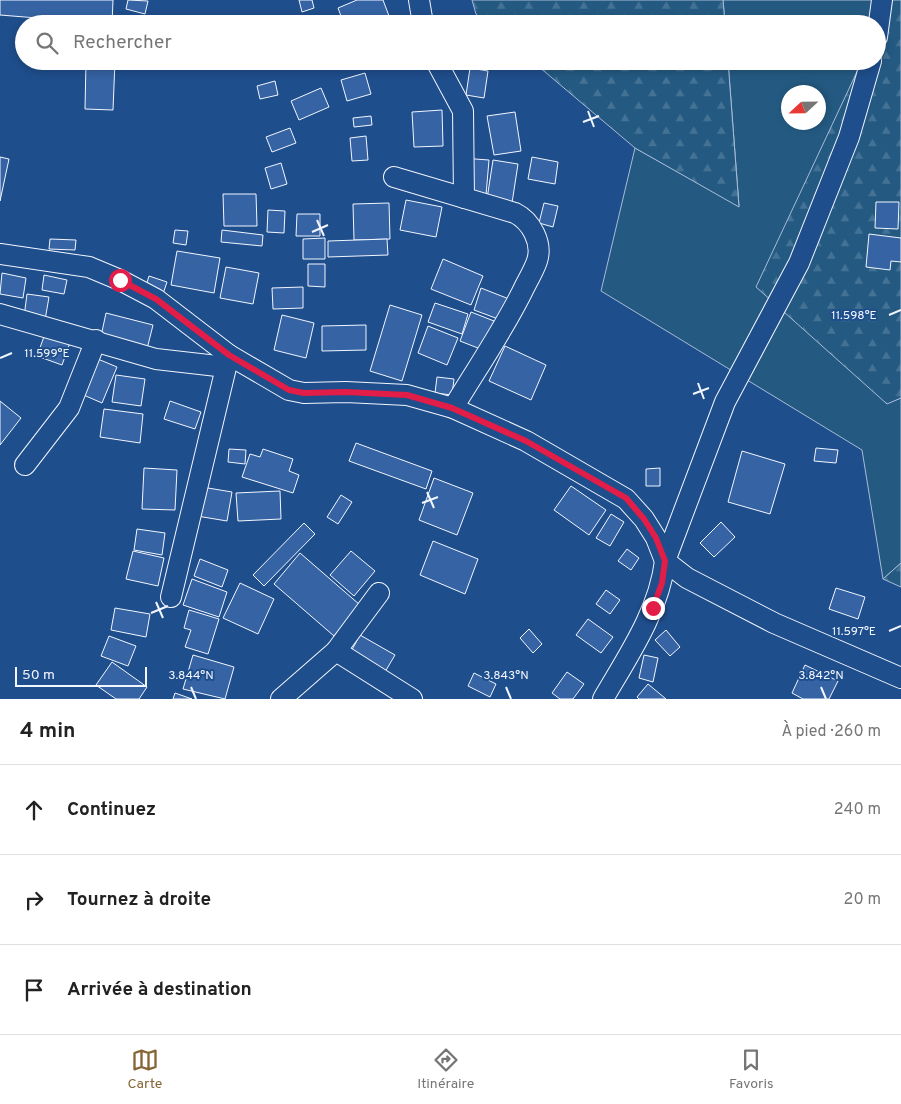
<!DOCTYPE html>
<html lang="fr">
<meta charset="utf-8">
<style>
body{margin:0;font-family:Overpass,sans-serif;background:#f6f6f6;color:#222}
.compass{position:absolute;left:781px;top:85px;width:45px;height:45px;border-radius:50%;background:#fff;box-shadow:0 2px 8px #0003;rotate:248deg}
.scale{position:absolute;left:15px;bottom:12px;width:132px;box-sizing:border-box;padding-left:5px;border:2px solid #f2f6ff;border-top:0;font-size:14px;line-height:18px;white-space:nowrap;color:#f2f6ff;-webkit-text-stroke:4px #1f4e8c;paint-order:stroke}
.stop{position:absolute;width:15px;height:15px;margin:-11px;border:4px solid #e11d48;border-radius:50%;background:#fff}
.stop.end{background:#e11d48;border-color:#fff;box-shadow:0 1px 5px #0008}
.list{margin:0;padding:0;list-style:none}
h2{display:flex;justify-content:space-between;align-items:center;height:65px;margin:0;padding:0 20px;font-size:21px}
h2 small{font-size:16px;font-weight:400;color:#767676}
.list li{display:grid;grid-template-columns:32px 1fr auto;gap:15px;align-items:center;box-sizing:border-box;height:90px;padding:0 20px;border-top:1px solid #e0e0e0}
.list b{display:block;font-size:19px;white-space:nowrap}
.list em{font-size:16px;font-style:normal;color:#767676}
.icon{flex:none;width:28px;height:28px;fill:none;stroke:currentColor;stroke-width:2;stroke-linecap:round;stroke-linejoin:round}
.map{position:relative;flex:none;width:901px;height:699px;overflow:hidden}
.search{position:absolute;background:#fff;box-shadow:0 2px 8px #0003;left:15px;right:15px;top:15px;height:55px;display:flex;align-items:center;gap:12px;box-sizing:border-box;padding:0 18px;border-radius:28px;color:#767676;font-size:19px}
.sheet{height:335px;background:#fff}
nav{display:flex;justify-content:space-around;align-items:center;box-sizing:border-box;height:70px;border-top:1px solid #e0e0e0;background:#fff;font-size:14px;color:#767676}
nav a{display:grid;justify-items:center;gap:2px}
nav .on{color:#856535}
.map>svg:first-child{display:block}
</style>
<div class="map">
<svg width="901" height="699" viewBox="0 0 901 699">
<defs>
<pattern id="forest-firs" width="22" height="20" patternUnits="userSpaceOnUse" patternTransform="scale(1.25)"><rect width="22" height="20" fill="#245a82"/><path d="M5 1l3.5 6h-7zM16 11l3.5 6h-7z" fill="#447295"/></pattern>
</defs>
<rect width="100%" height="100%" fill="#1f4e8c"/>
<g fill="#245a82" stroke="#a8bbd7" fill-rule="evenodd">
<polygon points="723,0 891,0 877,24 725,24"/>
<path d="M728,61H862L887,403L901,398V563L883,579L862,450L601,291L635,148L739,206ZM788,92H818V122H788Z"/>
</g>
<g fill="url(#forest-firs)" stroke="#a8bbd7">
<polygon points="472,0 723,0 725,24 487,24 476,14"/>
<polygon points="891,0 901,0 901,398 887,404 756,287 862,61 877,61 877,29"/>
<polygon points="532,61 728,61 739,207 635,148"/>
<polygon points="901,563 901,587 883,579"/>
</g>
<g fill="#3563a3" stroke="#f2f6ff">
<polygon points="0,0 113,0 112,24 0,15"/>
<polygon points="128,0 148,1 145,14 126,9"/>
<polygon points="299,0 312,0 314,8 302,12"/>
<polygon points="357,0 383,0 389,16 370,24 344,24 338,8"/>
<polygon points="86,61 115,61 113,110 85,109"/>
<polygon points="470,68 488,71 484,98 466,95"/>
<polygon points="365,73 371,94 347,101 341,80"/>
<polygon points="275,81 278,95 260,99 257,86"/>
<polygon points="321,88 329,107 299,120 291,101"/>
<polygon points="442,110 443,146 414,147 412,112"/>
<polygon points="515,112 521,151 494,155 487,116"/>
<polygon points="371,116 372,125 354,127 353,118"/>
<polygon points="290,128 296,143 272,152 266,137"/>
<polygon points="366,136 368,160 352,161 350,138"/>
<polygon points="0,157 9,159 0,201"/>
<polygon points="532,157 558,162 555,184 528,179"/>
<polygon points="461,158 489,160 486,195 458,193"/>
<polygon points="493,160 518,164 512,203 487,199"/>
<polygon points="281,163 287,184 271,189 265,168"/>
<polygon points="223,194 256,194 257,226 224,226"/>
<polygon points="406,200 442,207 436,237 400,230"/>
<polygon points="876,202 899,202 898,229 875,228"/>
<polygon points="389,203 390,239 354,240 353,204"/>
<polygon points="544,203 558,206 553,227 539,223"/>
<polygon points="268,210 285,211 284,233 267,232"/>
<polygon points="297,214 320,214 320,236 296,236"/>
<polygon points="175,230 188,231 186,245 173,243"/>
<polygon points="222,230 263,235 262,246 221,242"/>
<polygon points="869,234 901,238 901,262 891,261 890,270 866,267"/>
<polygon points="325,238 325,259 303,259 303,239"/>
<polygon points="50,239 76,240 75,250 49,249"/>
<polygon points="387,239 388,255 328,257 328,241"/>
<polygon points="177,251 220,258 214,293 171,285"/>
<polygon points="443,259 483,276 471,305 431,289"/>
<polygon points="308,264 325,264 325,287 308,286"/>
<polygon points="226,267 259,273 253,304 220,298"/>
<polygon points="2,273 26,278 23,298 0,294"/>
<polygon points="44,275 67,280 64,294 42,290"/>
<polygon points="149,276 167,282 163,294 145,289"/>
<polygon points="303,287 303,308 273,309 272,288"/>
<polygon points="481,288 509,299 501,320 474,310"/>
<polygon points="27,294 49,297 45,320 24,317"/>
<polygon points="435,303 468,314 462,334 428,322"/>
<polygon points="390,305 422,315 402,381 370,371"/>
<polygon points="471,312 494,321 483,350 460,341"/>
<polygon points="106,313 153,325 146,353 100,341"/>
<polygon points="282,315 314,323 306,358 274,350"/>
<polygon points="366,325 366,350 322,351 322,326"/>
<polygon points="428,326 458,338 447,365 418,353"/>
<polygon points="46,331 71,340 62,365 37,356"/>
<polygon points="505,346 546,365 531,400 489,381"/>
<polygon points="93,357 117,367 102,403 79,393"/>
<polygon points="116,375 145,379 141,406 112,402"/>
<polygon points="437,377 454,379 452,395 435,393"/>
<polygon points="0,401 21,418 0,445"/>
<polygon points="170,401 201,412 195,429 164,419"/>
<polygon points="104,409 143,414 140,443 100,437"/>
<polygon points="356,443 432,471 426,489 349,461"/>
<polygon points="816,448 838,450 836,463 814,461"/>
<polygon points="229,449 246,450 245,464 228,462"/>
<polygon points="263,449 293,459 289,471 299,475 293,493 242,477 250,454 260,457"/>
<polygon points="742,451 785,464 770,514 728,502"/>
<polygon points="144,468 177,470 175,510 142,509"/>
<polygon points="660,468 660,486 646,486 646,469"/>
<polygon points="434,478 473,493 457,535 419,520"/>
<polygon points="190,485 232,492 227,521 185,514"/>
<polygon points="571,486 606,510 589,535 554,510"/>
<polygon points="280,491 281,519 238,521 236,493"/>
<polygon points="341,495 352,502 338,524 327,517"/>
<polygon points="611,514 624,522 610,546 596,538"/>
<polygon points="721,522 735,537 714,557 700,543"/>
<polygon points="304,523 315,534 264,586 253,575"/>
<polygon points="137,529 165,533 162,555 134,550"/>
<polygon points="433,541 478,559 465,594 420,575"/>
<polygon points="627,549 639,558 631,570 618,561"/>
<polygon points="133,551 164,558 158,586 126,579"/>
<polygon points="351,551 375,571 354,596 330,575"/>
<polygon points="300,553 360,605 334,636 274,584"/>
<polygon points="200,559 228,570 222,587 194,576"/>
<polygon points="192,579 227,592 219,617 183,605"/>
<polygon points="240,583 274,599 258,634 223,618"/>
<polygon points="836,588 865,597 858,619 829,609"/>
<polygon points="606,590 620,600 610,614 596,604"/>
<polygon points="115,608 150,614 146,637 111,630"/>
<polygon points="189,610 219,619 208,654 185,647 191,630 184,628"/>
<polygon points="588,619 613,637 601,653 576,635"/>
<polygon points="529,629 542,644 533,653 520,638"/>
<polygon points="666,630 680,647 670,656 655,640"/>
<polygon points="360,635 395,655 382,677 348,657"/>
<polygon points="109,636 136,646 128,666 101,656"/>
<polygon points="193,655 234,667 225,699 183,689"/>
<polygon points="644,655 658,658 653,682 639,678"/>
<polygon points="112,662 147,687 139,699 116,699 96,685"/>
<polygon points="805,665 838,681 829,699 803,699 792,693"/>
<polygon points="567,672 584,684 573,699 560,699 552,693"/>
<polygon points="474,673 496,684 490,697 468,686"/>
<polygon points="648,684 666,699 639,699 637,697"/>
<polygon points="175,693 192,699 173,699"/>
</g>
<g fill="none" stroke-linecap="round" stroke-linejoin="round">
<defs>
<g id="minor">
<polyline points="419,0 423,24"/>
<polyline points="877,37 882,0"/>
<polyline points="436,61 463,111 464,198"/>
<path d="M394,177L515,213C531,221 543,243 537,261C534,270 529,278 525,286C505,328 477,368 453,408"/>
<polyline points="0,254 89,267 120,280 156,299 229,355 289,390 304,393 346,392 407,395 453,408 526,441 626,499 644,519 656,538 665,561 687,578 774,623 901,678"/>
<polyline points="0,314 156,359 226,367"/>
<polyline points="25,465 69,408 96,340"/>
<polyline points="171,597 229,355"/>
<polyline points="336,651 412,699"/>
<polyline points="281,699 336,651 379,593"/>
<path d="M603,699C628,656 659,611 665,561L725,402L799,263L849,137L871,61"/>
</g>
</defs>
<use href="#minor" stroke="#f2f6ff" stroke-width="22"/>
<use href="#minor" stroke="#1f4e8c" stroke-width="20"/>
</g>
<g fill="none" stroke-linecap="round" stroke-linejoin="round">
<polyline stroke="#e11d48" stroke-width="6" points="120,280 156,299 229,355 289,390 304,393 346,392 407,395 452,408 526,441 626,498 644,519 656,538 665,561 662,583 653,608"/>
</g>
<path fill="none" stroke="#f2f6ff" stroke-width="2" d="M588,111L594,127M583,122L599,116M317,220L324,236M312,232L328,225M889,315L901,310M0,358L12,353M698,383L704,399M693,394L709,388M427,492L434,508M422,503L438,497M156,602L163,618M151,613L168,606M889,631L901,626M191,687L196,699M506,687L511,699M821,687L826,699"/>
<g font-size="12" text-anchor="middle" fill="#f2f6ff" stroke="#1f4e8c" stroke-width="4" stroke-linejoin="round" paint-order="stroke">
<text x="854" y="319">11.598°E</text>
<text x="47" y="357">11.599°E</text>
<text x="854" y="635">11.597°E</text>
<text x="191" y="679">3.844°N</text>
<text x="506" y="679">3.843°N</text>
<text x="821" y="679">3.842°N</text>
</g>
</svg>
<svg class="compass" viewBox="-18 -18 36 36"><path d="M0-13l5 13h-10z" fill="#e53935"/><path d="M0 13l5-13h-10z" fill="#767676"/></svg>
<div class="scale">50 m</div>
<div class="stop" style="left:120px;top:280px"></div>
<div class="stop end" style="left:653px;top:608px"></div>
<div class="search"><svg class="icon" aria-label="search" viewBox="0 0 24 24"><circle cx="10" cy="10" r="6"/><path d="M15 15l6 6"/></svg>Rechercher</div>
</div>
<section class="sheet">
<h2>4 min<small>À pied · 260 m</small></h2>
<ul class="list">
<li><svg class="icon" aria-label="ahead" viewBox="0 0 24 24"><path d="M12 20V5M6 11l6-6 6 6"/></svg><div><b>Continuez</b></div><em>240 m</em></li>
<li><svg class="icon" aria-label="right" viewBox="0 0 24 24"><path d="M7 20v-9h11M14 6l5 5-5 5"/></svg><div><b>Tournez à droite</b></div><em>20 m</em></li>
<li><svg class="icon" aria-label="arrive" viewBox="0 0 24 24"><path d="M6 21V4h12l-3 4 3 4H6"/></svg><div><b>Arrivée à destination</b></div></li>
</ul>
</section>
<nav>
<a class="on"><svg class="icon" aria-label="map" viewBox="0 0 24 24"><path d="M3 6l6-2 6 2 6-2v14l-6 2-6-2-6 2zM9 4v14M15 6v14"/></svg>Carte</a>
<a><svg class="icon" aria-label="directions" viewBox="0 0 24 24"><path d="M12 3l9 9-9 9-9-9zM9 14v-3h6M13 9l2 2-2 2"/></svg>Itinéraire</a>
<a><svg class="icon" aria-label="saved" viewBox="0 0 24 24"><path d="M7 4h10v16l-5-4-5 4z"/></svg>Favoris</a>
</nav>
